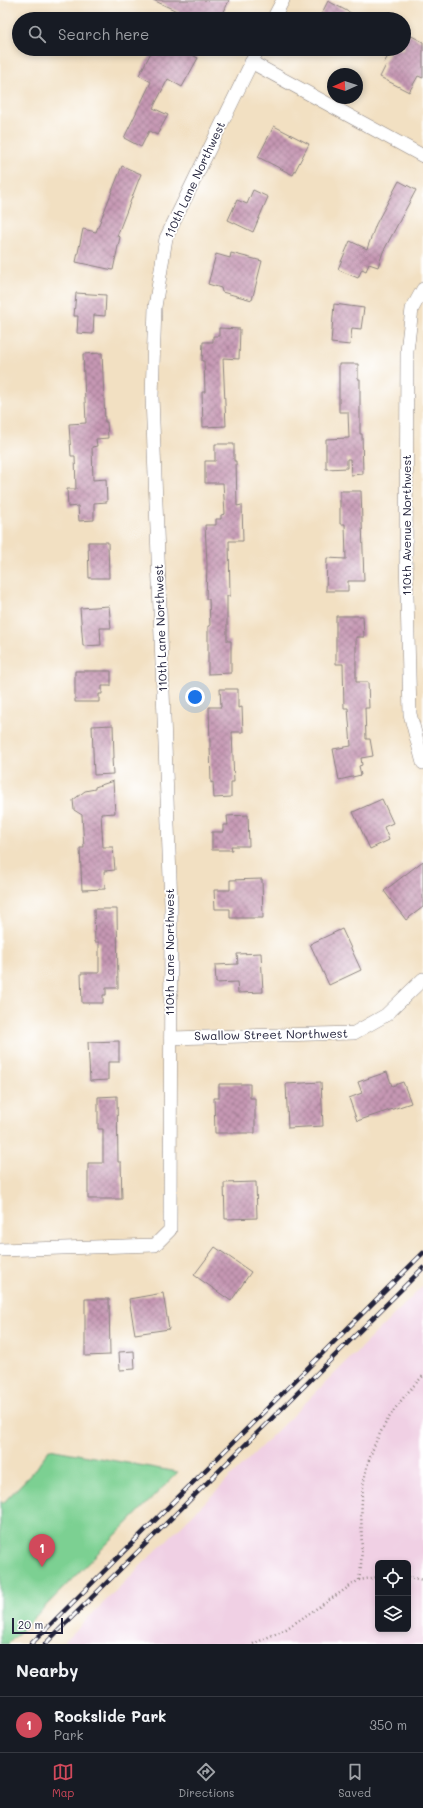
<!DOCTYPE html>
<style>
body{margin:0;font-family:Mali,sans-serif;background:#242831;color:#f1f3f6}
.controls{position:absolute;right:12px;bottom:12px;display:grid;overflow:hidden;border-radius:6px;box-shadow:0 2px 6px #0003}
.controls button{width:36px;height:36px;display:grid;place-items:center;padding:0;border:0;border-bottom:1px solid #363941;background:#171b24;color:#f1f3f6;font:20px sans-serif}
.compass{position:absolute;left:327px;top:68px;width:36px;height:36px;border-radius:50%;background:#171b24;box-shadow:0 2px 6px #0003;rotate:267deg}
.scale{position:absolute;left:12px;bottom:10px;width:51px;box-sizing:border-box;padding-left:4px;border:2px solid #22223b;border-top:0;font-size:11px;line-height:14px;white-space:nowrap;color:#22223b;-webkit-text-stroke:3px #fff;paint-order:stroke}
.you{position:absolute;left:195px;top:697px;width:14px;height:14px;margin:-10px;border:3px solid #fff;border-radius:50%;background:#1a73e8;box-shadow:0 0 0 6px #1a73e833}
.badge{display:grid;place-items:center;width:26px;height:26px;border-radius:50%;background:#d1495b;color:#fff;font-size:13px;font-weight:700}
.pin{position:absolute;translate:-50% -33px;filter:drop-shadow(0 1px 2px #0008)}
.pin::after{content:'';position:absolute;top:21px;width:14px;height:12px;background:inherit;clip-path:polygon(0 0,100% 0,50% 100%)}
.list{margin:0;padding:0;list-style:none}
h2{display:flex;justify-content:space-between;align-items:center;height:52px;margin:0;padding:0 16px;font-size:17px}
h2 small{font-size:13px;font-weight:400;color:#9ea1a6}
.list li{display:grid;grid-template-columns:26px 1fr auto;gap:12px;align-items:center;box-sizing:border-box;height:56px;padding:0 16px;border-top:1px solid #363941}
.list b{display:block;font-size:15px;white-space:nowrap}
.list p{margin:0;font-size:13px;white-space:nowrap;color:#9ea1a6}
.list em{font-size:13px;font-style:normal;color:#9ea1a6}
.icon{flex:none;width:22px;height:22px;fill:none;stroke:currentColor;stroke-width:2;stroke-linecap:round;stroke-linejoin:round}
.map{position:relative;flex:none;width:423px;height:1644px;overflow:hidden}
.search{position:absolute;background:#171b24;box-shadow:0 2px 6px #0003;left:12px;right:12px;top:12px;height:44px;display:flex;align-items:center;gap:10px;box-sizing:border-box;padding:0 14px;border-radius:22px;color:#9ea1a6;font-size:15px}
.sheet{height:108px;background:#171b24}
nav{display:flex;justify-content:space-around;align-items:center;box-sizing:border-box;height:56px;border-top:1px solid #363941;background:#171b24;font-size:11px;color:#9ea1a6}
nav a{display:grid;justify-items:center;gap:2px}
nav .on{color:#d1495b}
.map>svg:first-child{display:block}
</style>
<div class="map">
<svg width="423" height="1644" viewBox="0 0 423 1644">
<defs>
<pattern id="building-cross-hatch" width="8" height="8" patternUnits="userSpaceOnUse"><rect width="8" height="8" fill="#c697b3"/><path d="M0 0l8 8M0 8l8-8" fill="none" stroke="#a07b93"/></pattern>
</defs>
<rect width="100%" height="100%" fill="#fff"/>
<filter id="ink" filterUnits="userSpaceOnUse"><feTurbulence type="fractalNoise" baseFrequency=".025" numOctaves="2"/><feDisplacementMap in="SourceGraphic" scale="8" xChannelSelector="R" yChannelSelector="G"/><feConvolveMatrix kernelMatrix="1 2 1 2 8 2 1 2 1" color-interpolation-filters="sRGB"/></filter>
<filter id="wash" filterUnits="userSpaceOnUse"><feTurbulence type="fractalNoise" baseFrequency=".012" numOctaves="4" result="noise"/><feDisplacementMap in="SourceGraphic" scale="16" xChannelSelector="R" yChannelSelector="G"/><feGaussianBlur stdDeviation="0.9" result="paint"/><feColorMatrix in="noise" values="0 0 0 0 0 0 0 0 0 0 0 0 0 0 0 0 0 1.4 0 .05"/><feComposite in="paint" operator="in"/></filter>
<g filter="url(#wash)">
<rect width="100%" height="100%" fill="#f2e0c2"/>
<path fill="#f0d0e4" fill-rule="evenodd" d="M423,1286V1644H62ZM378,1563H408V1629H378Z"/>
<polygon fill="#7cd092" stroke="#4f7966" points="49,1449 178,1472 19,1633 8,1644 0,1644 0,1502 4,1502 36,1469"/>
<g id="blocks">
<g fill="url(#building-cross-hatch)">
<polygon points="153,0 229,0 221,19 194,19"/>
<polygon points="328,1 362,19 319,19"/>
<polygon points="404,32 423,42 423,78 418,76 409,92 380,77 386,65 384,63 392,49 404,49"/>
<polygon points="153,49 181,49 198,58 182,87 168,79 153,108 168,115 157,135 149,131 141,147 124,138 151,82 139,75"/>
<polygon points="274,126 309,144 293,175 258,157"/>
<polygon points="122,166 141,174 117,236 120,237 113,270 76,262 83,229 96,232"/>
<polygon points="399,181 416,190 383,252 378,267 369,264 366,271 362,269 358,278 341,271 338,269 350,241 367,249 376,224"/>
<polygon points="253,190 268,197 253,232 228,220 237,200 247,204"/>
<polygon points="231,253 262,261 252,300 222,292 221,288 208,284 216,254 230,258"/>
<polygon points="76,293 106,295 105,316 94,315 93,334 77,333 78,316 74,316"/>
<polygon points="334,304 364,308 361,329 352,328 350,345 331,343"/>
<polygon points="219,328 240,329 239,359 223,358 226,426 203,427 202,392 205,392 204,361 202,361 203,342 213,342 213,336 219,336"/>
<polygon points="102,353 105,422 107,422 108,438 96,439 97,446 92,447 93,480 106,479 107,502 94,503 94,520 79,521 78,506 68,507 67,489 76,489 75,456 71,456 69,424 86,423 83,354"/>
<polygon points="339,364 358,364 358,379 360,379 360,434 362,434 363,474 351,475 350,459 347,459 347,468 326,469 326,439 349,438 348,412 339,412"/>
<polygon points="215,444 234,444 234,461 236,461 237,506 242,505 243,541 229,541 230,596 227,596 227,641 231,641 231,673 208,674 208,626 210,626 209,599 206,599 207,564 205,525 216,525 216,519 221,519 221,515 225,514 223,483 205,483 205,461 215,461"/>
<polygon points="340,491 361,491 364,581 348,581 348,591 326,591 327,558 346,559 345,524 340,524"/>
<polygon points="88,542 108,542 109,578 89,578"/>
<polygon points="109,606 111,628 100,628 101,645 83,646 80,608"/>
<polygon points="336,616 363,616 364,637 356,637 356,682 368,682 369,708 365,708 366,739 370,739 373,756 361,758 362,765 359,766 361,775 339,780 333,749 351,746 348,708 344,708 343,664 336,664"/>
<polygon points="75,671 111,671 111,686 102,686 102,694 99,694 99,702 75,702"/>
<polygon points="220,689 238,689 238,708 242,707 243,732 232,732 234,782 231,782 231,797 214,798 213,782 211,783 209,707 221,707"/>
<polygon points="113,725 114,758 112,758 113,774 94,775 92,726"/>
<polygon points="113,781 115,813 101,814 103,847 113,847 115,870 104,871 105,889 82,890 80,848 84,848 82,815 74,810 73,800 85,791 95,789 95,787"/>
<polygon points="382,799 393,823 384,827 389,840 370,849 353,812"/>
<polygon points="248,815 249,846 231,846 232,850 212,850 212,832 223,832 223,825 228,825 227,816"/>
<polygon points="423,861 423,907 406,920 384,891"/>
<polygon points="262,879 263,918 230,918 230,909 215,909 214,890 230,890 230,880"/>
<polygon points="94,909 117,909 118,988 106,988 106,995 103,995 103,1003 82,1003 81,973 99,973 99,942 95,942"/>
<polygon points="342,929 361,970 329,985 310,944"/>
<polygon points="261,953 263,992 238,993 237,982 216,983 215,965 238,964 237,954"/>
<polygon points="119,1041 119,1062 108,1062 108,1080 90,1081 88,1042"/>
<polygon points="387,1072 392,1086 403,1082 411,1103 357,1121 349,1098 362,1093 358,1082"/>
<polygon points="321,1082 323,1126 288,1128 286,1084"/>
<polygon points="219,1084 250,1084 250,1098 255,1098 255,1133 215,1133 214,1098 219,1098"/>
<polygon points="117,1096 118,1162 121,1162 122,1199 88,1199 88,1163 103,1163 103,1129 98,1129 98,1097"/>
<polygon points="256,1182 257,1218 225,1219 224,1183"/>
<polygon points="215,1247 251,1272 231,1301 194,1275"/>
<polygon points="163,1293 169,1329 135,1334 129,1299"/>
<polygon points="85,1299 109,1299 110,1355 85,1356"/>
<polygon points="134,1351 135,1369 120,1370 119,1352"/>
</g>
</g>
</g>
<g filter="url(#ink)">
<use href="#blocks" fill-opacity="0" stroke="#8a817e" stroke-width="1"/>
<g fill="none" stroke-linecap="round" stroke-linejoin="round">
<defs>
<g id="minor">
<polyline points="273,19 283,0"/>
<polyline points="251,62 423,156"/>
<polyline points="423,289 412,309 407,351 406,558 410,714 423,763"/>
<polyline points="171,1038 354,1033 386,1015 423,979"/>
<polyline points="0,1250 155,1245 170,1230 171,905 152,396 155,307 166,238 258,49"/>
</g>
</defs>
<use href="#minor" stroke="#8a817e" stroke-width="14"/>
<g stroke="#8a817e" stroke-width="2.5" stroke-dasharray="1 3" stroke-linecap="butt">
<polyline points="408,1577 423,1580"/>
<path d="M359,1580C364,1553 360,1527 362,1500C364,1451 389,1410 423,1376"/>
<polyline points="253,1644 286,1629 359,1580 378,1577"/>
</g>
<use href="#minor" stroke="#fff" stroke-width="13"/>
<defs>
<g id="rail">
<polyline points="31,1644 423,1253"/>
<polyline points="45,1644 423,1268"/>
</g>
</defs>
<use href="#rail" stroke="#22223b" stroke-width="4.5"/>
<use href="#rail" stroke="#fff" stroke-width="3" stroke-dasharray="9" stroke-linecap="butt"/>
</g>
</g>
<g text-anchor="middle" stroke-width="3.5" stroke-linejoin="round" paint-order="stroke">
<g font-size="12" fill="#22223b" stroke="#fff">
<text transform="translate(195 180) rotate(-65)" y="4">110th Lane Northwest</text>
<text transform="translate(407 525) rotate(-90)" y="4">110th Avenue Northwest</text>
<text transform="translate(161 628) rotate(-92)" y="4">110th Lane Northwest</text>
<text transform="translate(170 952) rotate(-90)" y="4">110th Lane Northwest</text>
<text transform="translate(271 1035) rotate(-1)" y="4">Swallow Street Northwest</text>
</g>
</g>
</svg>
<div class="controls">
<button><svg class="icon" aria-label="locate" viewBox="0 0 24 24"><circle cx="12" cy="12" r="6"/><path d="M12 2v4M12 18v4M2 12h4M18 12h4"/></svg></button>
<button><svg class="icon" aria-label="layers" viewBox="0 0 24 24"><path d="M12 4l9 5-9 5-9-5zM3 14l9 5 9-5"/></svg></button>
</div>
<svg class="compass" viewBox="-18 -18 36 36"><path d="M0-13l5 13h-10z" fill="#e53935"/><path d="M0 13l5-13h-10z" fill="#9ea1a6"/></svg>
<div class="scale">20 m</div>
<div class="you"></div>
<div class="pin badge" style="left:42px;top:1567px">1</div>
<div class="search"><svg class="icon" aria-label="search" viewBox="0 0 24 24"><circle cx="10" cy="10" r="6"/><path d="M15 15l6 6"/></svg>Search here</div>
</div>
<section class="sheet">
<h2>Nearby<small></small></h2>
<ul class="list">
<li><span class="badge">1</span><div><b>Rockslide Park</b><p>Park</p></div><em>350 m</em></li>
</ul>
</section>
<nav>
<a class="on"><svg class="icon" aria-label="map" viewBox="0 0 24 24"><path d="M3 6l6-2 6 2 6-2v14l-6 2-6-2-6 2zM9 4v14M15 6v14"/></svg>Map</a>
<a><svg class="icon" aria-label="directions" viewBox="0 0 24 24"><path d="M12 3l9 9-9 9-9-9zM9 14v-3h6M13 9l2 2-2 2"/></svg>Directions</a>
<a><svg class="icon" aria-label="saved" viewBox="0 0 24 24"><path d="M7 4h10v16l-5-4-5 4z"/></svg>Saved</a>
</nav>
